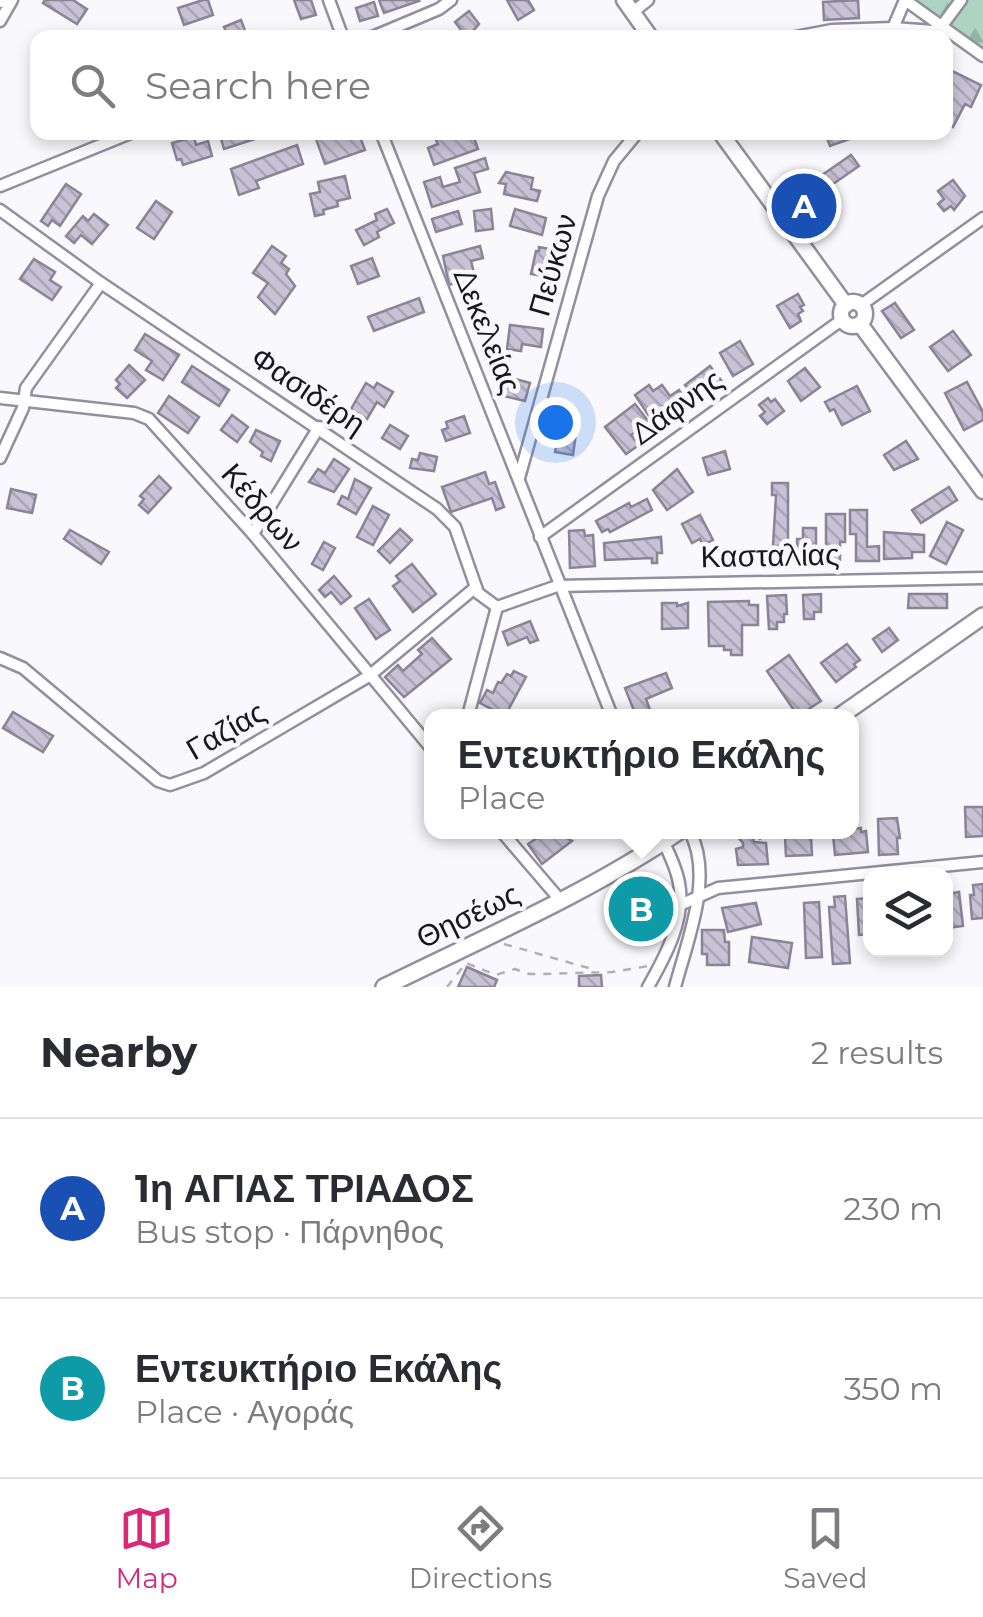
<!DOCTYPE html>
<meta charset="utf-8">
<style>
body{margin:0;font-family:Montserrat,sans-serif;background:#f2f2f3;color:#2b2b33}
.controls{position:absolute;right:30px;bottom:30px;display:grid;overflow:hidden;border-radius:20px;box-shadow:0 5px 15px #0003}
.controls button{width:90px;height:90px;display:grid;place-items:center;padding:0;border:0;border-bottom:2px solid #e1e1e2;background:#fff;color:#2b2b33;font:50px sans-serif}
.you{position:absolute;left:555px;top:422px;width:35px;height:35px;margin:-25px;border:8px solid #fff;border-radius:50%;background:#1a73e8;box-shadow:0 0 0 15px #1a73e833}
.badge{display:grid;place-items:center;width:65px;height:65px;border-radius:50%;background:#db2777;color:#fff;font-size:32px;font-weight:700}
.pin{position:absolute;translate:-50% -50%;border:5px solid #fff;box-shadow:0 2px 10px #0006}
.popup{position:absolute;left:424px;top:709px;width:435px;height:130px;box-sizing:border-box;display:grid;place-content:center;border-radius:20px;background:#fff;filter:drop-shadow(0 2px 8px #0005);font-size:32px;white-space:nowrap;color:#7c7c81}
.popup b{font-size:38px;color:#2b2b33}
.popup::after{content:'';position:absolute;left:50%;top:100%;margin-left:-20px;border:20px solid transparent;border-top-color:#fff}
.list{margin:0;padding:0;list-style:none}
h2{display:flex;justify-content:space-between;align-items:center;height:130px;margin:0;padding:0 40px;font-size:42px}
h2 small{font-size:32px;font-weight:400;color:#7c7c81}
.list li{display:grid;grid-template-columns:65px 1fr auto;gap:30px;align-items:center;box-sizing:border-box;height:180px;padding:0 40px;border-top:2px solid #e1e1e2}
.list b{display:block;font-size:38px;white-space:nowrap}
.list p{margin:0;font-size:32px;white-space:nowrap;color:#7c7c81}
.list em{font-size:32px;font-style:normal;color:#7c7c81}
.icon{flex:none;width:55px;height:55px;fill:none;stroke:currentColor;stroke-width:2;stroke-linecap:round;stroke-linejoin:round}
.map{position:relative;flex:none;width:983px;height:987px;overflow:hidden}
.search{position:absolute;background:#fff;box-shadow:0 5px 15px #0003;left:30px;right:30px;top:30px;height:110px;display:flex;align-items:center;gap:25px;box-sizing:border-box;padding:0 35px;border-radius:20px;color:#7c7c81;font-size:38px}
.sheet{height:490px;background:#fff}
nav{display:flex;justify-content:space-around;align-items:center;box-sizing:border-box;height:140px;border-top:2px solid #e1e1e2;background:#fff;font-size:28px;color:#7c7c81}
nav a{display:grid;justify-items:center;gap:5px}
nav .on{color:#db2777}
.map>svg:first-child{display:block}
</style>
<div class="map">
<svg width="983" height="987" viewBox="0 0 983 987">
<defs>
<pattern id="forest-firs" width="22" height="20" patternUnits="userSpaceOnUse" patternTransform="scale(2.5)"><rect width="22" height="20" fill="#add4c0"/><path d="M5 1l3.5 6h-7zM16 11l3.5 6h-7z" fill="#94b5a5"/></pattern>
<pattern id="building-back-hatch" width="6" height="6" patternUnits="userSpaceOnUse" patternTransform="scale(2.5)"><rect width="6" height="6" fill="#c7c2d5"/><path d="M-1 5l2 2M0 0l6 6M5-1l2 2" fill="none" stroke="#aaa6b6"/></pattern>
</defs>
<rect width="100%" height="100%" fill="#f9f8fc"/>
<polygon fill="url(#forest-firs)" points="915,0 983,0 983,48"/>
<g fill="url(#building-back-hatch)" stroke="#898496" stroke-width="2.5">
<polygon points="45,0 73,0 87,9 77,24 43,3"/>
<polygon points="203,0 208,0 213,15 184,25 178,8"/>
<polygon points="294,0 311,0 316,15 301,19"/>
<polygon points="379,0 418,0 419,1 384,13"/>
<polygon points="507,0 528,0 534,10 518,20"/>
<polygon points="858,0 859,18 824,20 823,2"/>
<polygon points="374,2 378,16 360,21 356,8"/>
<polygon points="469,11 479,24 467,38 455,22"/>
<polygon points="241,20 247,36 229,38 224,27"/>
<polygon points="950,70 981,85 971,107 965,104 953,127 946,123 946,80"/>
<polygon points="219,132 256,132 258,138 224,149"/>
<polygon points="334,132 358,132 365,150 325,164 316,139"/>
<polygon points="451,132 454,137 472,132 478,149 434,165 428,148 438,144 435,138"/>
<polygon points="829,132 860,132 861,135 830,146 827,138 831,136"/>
<polygon points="194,137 196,145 208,141 212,156 183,165 181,159 177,160 172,143"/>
<polygon points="297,145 303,164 256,181 259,188 239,195 231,169"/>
<polygon points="851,155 859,166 823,191 837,211 828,218 823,212 818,216 815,211 802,220 795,210 809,202 806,197 814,192 809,184"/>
<polygon points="485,158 488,169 474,173 480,192 432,207 424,182 440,177 443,187 460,182 455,168"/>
<polygon points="506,172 533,178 531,189 540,191 537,201 504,194 506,184 499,183"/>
<polygon points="345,176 350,198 337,201 338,206 323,210 324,214 315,216 310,194 320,192 318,182"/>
<polygon points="953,180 965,196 954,210 951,206 944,211 938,204 944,199 938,191"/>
<polygon points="66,184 81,194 60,226 52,220 48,226 41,221"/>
<polygon points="156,201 172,212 154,239 137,228"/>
<polygon points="387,209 394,223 377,232 379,237 364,245 356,230 377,220 375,214"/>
<polygon points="491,209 493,229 476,231 474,211"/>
<polygon points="515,209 546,218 542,235 510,226"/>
<polygon points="458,211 462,224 436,232 432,219"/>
<polygon points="94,214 108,225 92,244 81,235 74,243 66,236 83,216 88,221"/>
<polygon points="272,246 286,256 281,263 289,269 286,274 295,286 275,314 258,297 268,283 253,273"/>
<polygon points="480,246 483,258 471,261 475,277 449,285 443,256"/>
<polygon points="539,247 560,251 556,278 531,274 536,251 539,251"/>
<polygon points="372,258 379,276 358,284 351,266"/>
<polygon points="34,259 55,272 50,280 61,287 52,300 20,279"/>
<polygon points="798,294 804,305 800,307 803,311 798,314 801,321 790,328 777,306"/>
<polygon points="419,298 424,312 374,331 368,317"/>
<polygon points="895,303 914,330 901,338 882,311"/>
<polygon points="510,325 543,329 541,347 522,344 521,351 507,349"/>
<polygon points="953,331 971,355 948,371 930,347"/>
<polygon points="145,334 179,355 163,380 146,370 152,361 135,350"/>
<polygon points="740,341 753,364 733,376 720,353"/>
<polygon points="129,365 145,380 127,398 116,388 120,384 116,380"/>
<polygon points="192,366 229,390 219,406 182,382"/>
<polygon points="710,366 724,384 699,403 685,385"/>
<polygon points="805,368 820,387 801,401 788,381"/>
<polygon points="504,376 530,383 525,401 499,395"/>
<polygon points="967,382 983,412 983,420 964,430 945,393"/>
<polygon points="366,383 374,388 377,383 393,392 384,407 377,402 367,419 351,409"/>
<polygon points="649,385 653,391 662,385 670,396 679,390 689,405 678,412 676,409 668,414 663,406 649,416 635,395"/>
<polygon points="857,386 870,411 842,425 834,409 830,411 825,402"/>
<polygon points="169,396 199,417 188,433 158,413"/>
<polygon points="768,398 771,402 775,399 784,411 767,424 760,416 765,412 759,405"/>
<polygon points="635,404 649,422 631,435 639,445 626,454 605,427"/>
<polygon points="232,415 248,427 237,442 221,430"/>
<polygon points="464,416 470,433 446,441 442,430 448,428 446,422"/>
<polygon points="553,422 577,426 573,455 555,452 558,435 552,434"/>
<polygon points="390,425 408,436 400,449 382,438"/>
<polygon points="256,430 280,441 271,461 261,456 263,452 250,442"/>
<polygon points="906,441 918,459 894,470 884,455"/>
<polygon points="725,451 730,469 708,475 703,458"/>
<polygon points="420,453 437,457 434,471 410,468 412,459 418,460"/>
<polygon points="334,459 349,469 334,492 309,482 318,469 325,473"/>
<polygon points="677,469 693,492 667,510 653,490"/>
<polygon points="485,472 489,484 495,482 504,507 496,510 492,498 451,512 442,487"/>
<polygon points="159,476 171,488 148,513 139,505 144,499 140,496"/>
<polygon points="355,479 371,488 356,514 338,504 342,496 348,499"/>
<polygon points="772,483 788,483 788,546 773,546 776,495 772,495"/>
<polygon points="949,487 957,500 921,523 912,510"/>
<polygon points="11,489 36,495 32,513 7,508"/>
<polygon points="647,499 652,510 610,532 608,529 602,532 596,521 629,503 631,507"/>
<polygon points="373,506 389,515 373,545 357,537"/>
<polygon points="850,510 867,510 867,547 879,546 879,561 856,561 856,534 850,534"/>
<polygon points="826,514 845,514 845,542 840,542 840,560 826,560"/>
<polygon points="700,515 713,540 703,545 700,539 692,543 682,524"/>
<polygon points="947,522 963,530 946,564 930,556"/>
<polygon points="803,528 816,528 816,562 797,562 797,539 803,539"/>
<polygon points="400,529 412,540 390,563 378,551"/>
<polygon points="70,530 109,552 101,564 64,539"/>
<polygon points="584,530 585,536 593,535 595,566 570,568 569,531"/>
<polygon points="884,532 924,535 924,552 912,552 912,558 884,559"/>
<polygon points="661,537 662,553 657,553 657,563 652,563 652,558 605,560 604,543"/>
<polygon points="324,542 335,548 323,570 312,564"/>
<polygon points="412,564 436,594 413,612 393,586 400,581 396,576"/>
<polygon points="334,576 351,596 341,604 331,592 325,597 319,590"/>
<polygon points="821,594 821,612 814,612 814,619 804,619 803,595"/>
<polygon points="909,594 947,594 947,608 908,608"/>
<polygon points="786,595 787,614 784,614 784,622 777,622 777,629 769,629 767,596"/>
<polygon points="369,599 390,630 376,639 355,608"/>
<polygon points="749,601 749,605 758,605 758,625 742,625 742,655 731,655 731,650 724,650 724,646 709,646 708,602"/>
<polygon points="662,603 677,603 677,606 688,603 688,628 662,629"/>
<polygon points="530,621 538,640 530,643 527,637 508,645 503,632"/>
<polygon points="889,628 898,640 882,652 873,639"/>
<polygon points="432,638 451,659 404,697 385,677 398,665 403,671 422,654 418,650"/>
<polygon points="847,644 860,660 854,664 856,667 836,682 821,663"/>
<polygon points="789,655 821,701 798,716 767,671"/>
<polygon points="514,671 526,677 505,716 480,703 487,690 493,693 498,682 501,683 507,674 511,676"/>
<polygon points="666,673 672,688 646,699 652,715 636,716 625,688"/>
<polygon points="13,712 53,736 43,752 3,728"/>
<polygon points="965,807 983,807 983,836 966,837"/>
<polygon points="897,818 900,838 897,838 898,854 879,855 878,819"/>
<polygon points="861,828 861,832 866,831 868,852 835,855 833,834 852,832 852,829"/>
<polygon points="546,832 556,832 572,841 542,864 528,844"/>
<polygon points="733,832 764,832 766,834 760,839 757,835 753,837 754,842 766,843 768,864 738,865 736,849 743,847 743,843"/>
<polygon points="811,836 812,855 786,856 785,837"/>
<polygon points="983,884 983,918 972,919 970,895 974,895 973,885"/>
<polygon points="646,888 657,923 636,930 625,894"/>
<polygon points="959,892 963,926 947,928 946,920 951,919 951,912 946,913 946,894"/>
<polygon points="845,896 850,963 833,964 829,907 835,907 834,897"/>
<polygon points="870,898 870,934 859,935 857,899"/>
<polygon points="819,902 822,957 806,958 804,903"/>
<polygon points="756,903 761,924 728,932 722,908"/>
<polygon points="702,930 724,930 725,942 729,942 729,965 707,965 707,954 702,954"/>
<polygon points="752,937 792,943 788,968 749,962"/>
<polygon points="467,967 497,980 494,987 458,987"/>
<polygon points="601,975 602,987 579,987 579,976"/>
</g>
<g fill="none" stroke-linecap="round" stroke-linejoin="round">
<defs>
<g id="street">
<polyline points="329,0 343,38"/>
<polyline points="0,2 1,0"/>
<polyline points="633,12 648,0"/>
<polyline points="0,21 12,0"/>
<polyline points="893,28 905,0 983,56"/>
<polyline points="370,38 439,9 451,0"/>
<polyline points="790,38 832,30 893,28 933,31 941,27 961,0"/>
<path d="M381,132C458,327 534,522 612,716"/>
<polyline points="0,186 133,132"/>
<polyline points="0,210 101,283 437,509 455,527 478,593 497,607 557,586 983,578"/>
<polyline points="861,305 983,218"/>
<polyline points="0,398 134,413 149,419 253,534 431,748"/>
<polyline points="0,458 23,408 26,388 101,283"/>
<polyline points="519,478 598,196 614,161 638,132"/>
<polyline points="253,534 319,427"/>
<polyline points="540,537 843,319"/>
<polyline points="0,658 23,668 158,781 170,785 204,773 369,676 476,587"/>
<polyline points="468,716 497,607"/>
<polyline points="502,832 561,901"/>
<polyline points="680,905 718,888 983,862"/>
<path d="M648,987C665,957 686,919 679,883C676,865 666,848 659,832"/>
<path d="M675,987C687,941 714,877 690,832"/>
</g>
<g id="secondary">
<polyline points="624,0 651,38"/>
<polyline points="720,132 846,305"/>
<circle cx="853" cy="314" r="12"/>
<polyline points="860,324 983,491"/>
</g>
<g id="primary">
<polyline points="840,716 983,616"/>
<path d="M384,987C483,938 587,894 678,832"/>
</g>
</defs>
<use href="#street" stroke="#938ea0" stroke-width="15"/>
<use href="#secondary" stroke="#938ea0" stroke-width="19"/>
<use href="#primary" stroke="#938ea0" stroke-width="20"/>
<g stroke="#b1b0b5" stroke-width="2.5" stroke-dasharray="8 8" stroke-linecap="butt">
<polyline points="504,944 592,969"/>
<polyline points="447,987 466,963 496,975 515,969 529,974 544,974 612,972 649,966"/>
</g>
<use href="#street" stroke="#fff" stroke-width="10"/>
<use href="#secondary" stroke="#fff" stroke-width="14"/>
<use href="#primary" stroke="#fff" stroke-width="15"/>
</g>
<g text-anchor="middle" stroke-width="9" stroke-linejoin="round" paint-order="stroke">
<g font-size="30" fill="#19171e" stroke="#f9f8fc">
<text transform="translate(553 265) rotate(-74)" y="10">Πεύκων</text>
<text transform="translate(487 331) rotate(68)" y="10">Δεκελείας</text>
<text transform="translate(308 391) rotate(34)" y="10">Φασιδέρη</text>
<text transform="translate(677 407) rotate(-36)" y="10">Δάφνης</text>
<text transform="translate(262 508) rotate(49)" y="10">Κέδρων</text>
<text transform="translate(770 556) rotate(-1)" y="10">Κασταλίας</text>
<text transform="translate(226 731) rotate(-30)" y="10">Γαζίας</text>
<text transform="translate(468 916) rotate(-26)" y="10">Θησέως</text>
</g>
</g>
</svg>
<div class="controls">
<button><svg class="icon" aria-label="layers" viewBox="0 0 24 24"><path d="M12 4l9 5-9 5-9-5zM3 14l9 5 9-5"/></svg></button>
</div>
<div class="you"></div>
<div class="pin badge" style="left:804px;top:206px;background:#1a4fb4">A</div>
<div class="pin badge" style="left:641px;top:909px;background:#0f9aa8">B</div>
<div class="popup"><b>Εντευκτήριο Εκάλης</b>Place</div>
<div class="search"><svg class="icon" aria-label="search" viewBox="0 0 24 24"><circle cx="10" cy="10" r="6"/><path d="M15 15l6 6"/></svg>Search here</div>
</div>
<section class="sheet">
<h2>Nearby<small>2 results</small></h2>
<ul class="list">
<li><span class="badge" style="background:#1a4fb4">A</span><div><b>1η ΑΓΙΑΣ ΤΡΙΑΔΟΣ</b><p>Bus stop · Πάρνηθος</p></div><em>230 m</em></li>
<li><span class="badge" style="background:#0f9aa8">B</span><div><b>Εντευκτήριο Εκάλης</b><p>Place · Αγοράς</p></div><em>350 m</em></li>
</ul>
</section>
<nav>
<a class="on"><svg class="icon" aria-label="map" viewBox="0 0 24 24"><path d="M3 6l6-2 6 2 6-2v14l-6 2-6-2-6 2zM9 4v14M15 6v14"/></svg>Map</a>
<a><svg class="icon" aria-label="directions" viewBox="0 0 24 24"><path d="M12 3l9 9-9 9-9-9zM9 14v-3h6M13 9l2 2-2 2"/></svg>Directions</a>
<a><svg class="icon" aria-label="saved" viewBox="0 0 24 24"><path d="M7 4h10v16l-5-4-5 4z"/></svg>Saved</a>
</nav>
